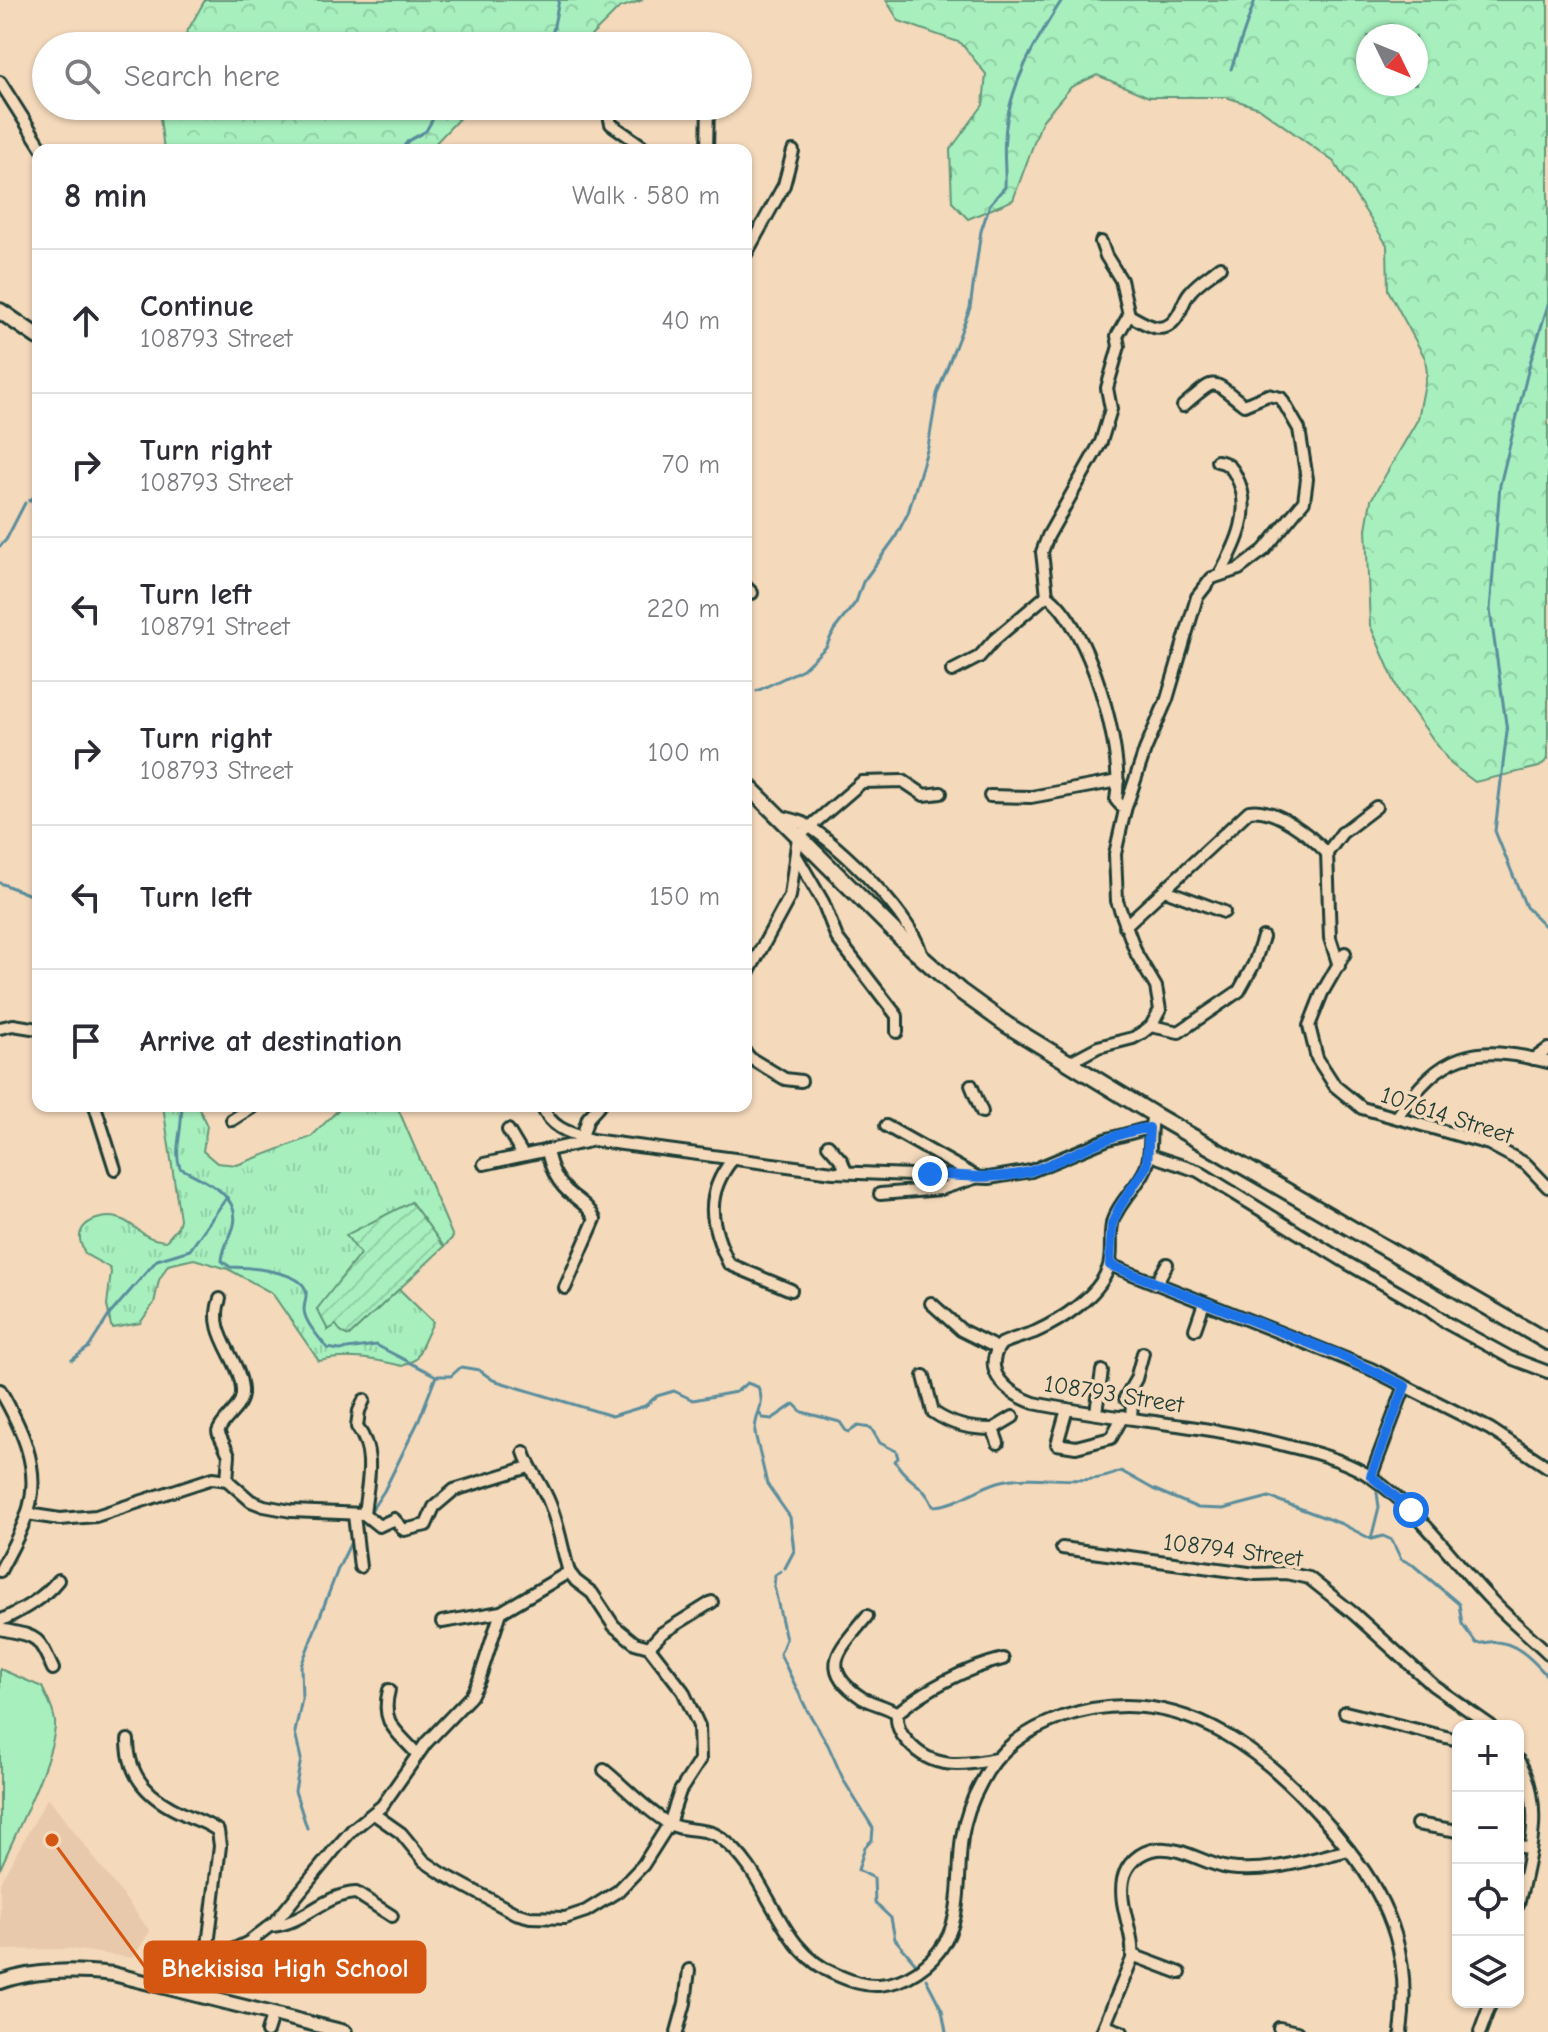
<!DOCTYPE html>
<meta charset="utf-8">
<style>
body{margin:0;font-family:"Comic Neue",sans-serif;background:#f7f7f7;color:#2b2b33}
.controls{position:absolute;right:24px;bottom:24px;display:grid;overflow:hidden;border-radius:16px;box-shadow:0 2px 6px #0004}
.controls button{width:72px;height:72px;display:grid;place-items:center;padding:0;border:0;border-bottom:2px solid #e1e1e2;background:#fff;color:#2b2b33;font:40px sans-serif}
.compass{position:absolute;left:1356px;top:24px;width:72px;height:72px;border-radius:50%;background:#fff;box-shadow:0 2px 6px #0004;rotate:133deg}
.stop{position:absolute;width:24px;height:24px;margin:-18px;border:6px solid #1a73e8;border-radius:50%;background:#fff}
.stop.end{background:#1a73e8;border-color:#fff;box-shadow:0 2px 8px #0008}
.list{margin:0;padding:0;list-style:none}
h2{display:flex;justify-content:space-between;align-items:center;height:104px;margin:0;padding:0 32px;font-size:34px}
h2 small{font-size:26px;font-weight:400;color:#7c7c81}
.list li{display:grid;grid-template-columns:52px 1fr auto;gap:24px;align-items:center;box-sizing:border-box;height:144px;padding:0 32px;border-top:2px solid #e1e1e2}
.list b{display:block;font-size:30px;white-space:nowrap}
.list p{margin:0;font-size:26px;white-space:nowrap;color:#7c7c81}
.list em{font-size:26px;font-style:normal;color:#7c7c81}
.icon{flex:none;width:44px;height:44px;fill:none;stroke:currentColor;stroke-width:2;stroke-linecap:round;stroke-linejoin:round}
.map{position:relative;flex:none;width:1548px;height:2032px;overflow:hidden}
.search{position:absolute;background:#fff;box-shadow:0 2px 6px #0004;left:32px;top:32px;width:720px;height:88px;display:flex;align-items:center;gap:20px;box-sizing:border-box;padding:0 28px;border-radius:44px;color:#7c7c81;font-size:30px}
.panel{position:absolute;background:#fff;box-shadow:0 2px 6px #0004;left:32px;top:144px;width:720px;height:968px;border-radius:16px}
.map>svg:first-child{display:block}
</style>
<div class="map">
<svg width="1548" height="2032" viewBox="0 0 1548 2032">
<defs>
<pattern id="grass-tufts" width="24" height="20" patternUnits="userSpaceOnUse" patternTransform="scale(2)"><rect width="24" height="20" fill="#a7f0be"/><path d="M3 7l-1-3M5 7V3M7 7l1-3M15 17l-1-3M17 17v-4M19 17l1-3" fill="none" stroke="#8fcfa4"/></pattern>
<pattern id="forest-crowns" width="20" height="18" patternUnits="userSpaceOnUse" patternTransform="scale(2)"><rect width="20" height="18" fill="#a7f0be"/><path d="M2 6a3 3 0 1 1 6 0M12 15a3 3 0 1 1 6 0" fill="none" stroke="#8fcfa4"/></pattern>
<pattern id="garden-furrows" width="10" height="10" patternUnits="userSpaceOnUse" patternTransform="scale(2)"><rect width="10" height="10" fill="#a7f0be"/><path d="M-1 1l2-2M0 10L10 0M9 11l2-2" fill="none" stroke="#8fcfa4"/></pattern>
</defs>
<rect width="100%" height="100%" fill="#f4d9bb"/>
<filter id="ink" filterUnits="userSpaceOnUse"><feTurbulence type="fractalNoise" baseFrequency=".0125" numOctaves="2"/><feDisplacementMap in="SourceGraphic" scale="16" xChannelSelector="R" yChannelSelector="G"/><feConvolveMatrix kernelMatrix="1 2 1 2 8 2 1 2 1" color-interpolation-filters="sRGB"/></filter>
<g filter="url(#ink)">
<polygon fill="#e9c9ac" points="48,1797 150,1931 133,1958 71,1949 0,1950 0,1883"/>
<path fill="url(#grass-tufts)" stroke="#639679" stroke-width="2" d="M163,1106H198L207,1126L203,1151L217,1163L237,1165L311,1137L342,1106H397L453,1237L444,1247L411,1202L360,1254L328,1330L336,1324L349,1336L399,1289L433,1322L416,1359L403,1366C373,1359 348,1354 319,1361L272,1293L228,1269L194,1259L168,1265L159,1280L154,1303L140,1323L113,1328L111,1326L107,1305L111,1272L110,1268L85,1254C83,1248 79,1242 80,1236C82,1219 107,1214 121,1219C141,1228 141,1239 166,1241L178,1227L180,1219Z"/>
<g fill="url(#forest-crowns)" stroke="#639679" stroke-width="2" fill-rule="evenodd">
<polygon points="205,0 643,0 619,8 581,46 179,46"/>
<path d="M886,0H1548V759L1539,767L1475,782L1451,764L1399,692L1370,625L1366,529L1371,500L1418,419L1427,373L1425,358L1388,290L1387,245L1334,162L1259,108L1226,97H1149L1097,75L1071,87L1042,121L1013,200L968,219L952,202L950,150L983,105L986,74L961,43L899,21ZM1416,36V84H1368V36Z"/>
<polygon points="161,106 471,106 429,150 164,150 160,118"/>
</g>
<polygon fill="url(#garden-furrows)" stroke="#639679" stroke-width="2" points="411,1202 444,1247 349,1336 342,1333 336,1325 328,1330 317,1309 360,1254 346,1235"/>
<path fill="#a7f0be" stroke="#639679" stroke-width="2" d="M0,1669L42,1687C47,1698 54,1710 55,1722C57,1751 13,1839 0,1869Z"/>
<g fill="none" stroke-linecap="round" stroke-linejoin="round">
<g stroke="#5a8d9c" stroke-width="3">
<polyline points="550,46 559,0"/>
<polyline points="1231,69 1255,0"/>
<polyline points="401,150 408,141 426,131 440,106"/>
<polyline points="1548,305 1530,363 1500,485 1490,610 1507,731 1495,831 1526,907 1548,929"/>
<polyline points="29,501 38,494"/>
<polyline points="0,546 6,540 25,503"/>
<path d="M757,691L803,669L826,647L834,630L856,602L863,582L895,538L908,513L928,447L937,394L970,308L981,231L990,204L1005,187C1006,170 1003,153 1005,137C1008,87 1036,40 1062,0"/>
<polyline points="0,883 38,898"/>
<path d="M181,1106C184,1126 173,1150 180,1168C201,1179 241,1194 234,1225C231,1238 223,1245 222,1261L230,1267C247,1267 302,1271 306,1291C307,1297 304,1303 304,1310C305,1323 319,1337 327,1348L340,1350L376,1345L436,1376H451L461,1367L479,1370L493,1380L612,1416L645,1406L657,1396L674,1391L693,1400L736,1392L747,1383L758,1387C767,1406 754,1414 755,1433L767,1484L790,1517L794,1551L785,1568"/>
<polyline points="72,1360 89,1347 110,1314 157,1260 190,1250 227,1197"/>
<path d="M759,1413L763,1418L772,1419L794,1404L802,1412L840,1422L846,1431L849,1432L858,1426L871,1428L880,1443L896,1451L898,1458L895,1461C907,1483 923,1482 933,1506C958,1505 975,1489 998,1482C1039,1471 1083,1490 1121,1471L1153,1489L1198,1508L1223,1509L1269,1497L1342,1524L1371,1539L1383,1536L1392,1540L1401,1559L1413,1565L1459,1604L1462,1624L1476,1643C1480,1644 1484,1643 1489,1642C1515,1640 1532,1659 1548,1677"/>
<polyline points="359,1529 384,1491 419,1420 436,1376"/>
<polyline points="1371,1539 1379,1507 1377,1493"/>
<polyline points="781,1571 775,1575 774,1586 786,1639 780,1654 807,1710 828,1745 844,1781 873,1828 872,1840 865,1847 858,1870 874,1878 875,1903 891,1918 895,1939 917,1965"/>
<polyline points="307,1828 295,1791 301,1759 295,1732 302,1699 301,1666 338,1569 353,1538"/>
<polyline points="926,1979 942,2010 946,2032"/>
</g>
<defs>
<g id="minor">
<polyline points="0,82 43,150"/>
<polyline points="607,106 611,124 648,150"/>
<polyline points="707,150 708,106"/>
<path d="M1101,242L1106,256L1121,280L1129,315L1117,336L1119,346L1107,388L1111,409L1101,442L1048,536L1042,552L1047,595C1089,625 1125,750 1116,800L1125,810"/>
<polyline points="746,254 784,185 793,151"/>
<path d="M1129,315C1147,325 1165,338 1178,315C1183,307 1184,299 1190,292C1198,282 1210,275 1220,267"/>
<path d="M1217,461C1226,462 1232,467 1236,476C1254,509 1237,544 1220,574"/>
<polyline points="746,587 752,593"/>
<polyline points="952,671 979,657 994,640 1047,595"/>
<polyline points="990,796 1031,797 1118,781"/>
<path d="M778,816C787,818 795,820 803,823C837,841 917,921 922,958"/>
<polyline points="797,857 823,902 837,938 897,1016 897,1032"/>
<polyline points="1165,890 1224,912"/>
<path d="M1125,926L1249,811C1274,806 1311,836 1327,853"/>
<polyline points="1345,953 1322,993 1309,1026 1317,1058 1335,1086 1362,1108 1489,1144 1526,1164 1548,1187"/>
<polyline points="1339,966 1330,938 1327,853 1342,833 1376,807"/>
<polyline points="746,977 790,896 798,837 862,782 903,781 924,795 941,793"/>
<polyline points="1151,1026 1179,1032 1239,991 1254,964 1263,937"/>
<polyline points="0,1028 13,1025 38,1029"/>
<polyline points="746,1053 750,1058 785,1079 801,1081"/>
<polyline points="1534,1059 1548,1049"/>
<path d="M1068,1063L1098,1047L1133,1038L1142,1033L1151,1026L1160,1010L1156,987L1137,955L1117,901L1115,854L1125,810L1145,750L1167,699L1197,597L1212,578L1239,569L1264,550L1304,501L1307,479L1299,429L1281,398L1268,395L1244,405C1210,379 1218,376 1183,406"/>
<polyline points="971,1085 982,1112"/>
<polyline points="95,1106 115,1169"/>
<path d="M542,1106C551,1129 570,1133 592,1140L833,1172L989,1178L1031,1171L1108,1139L1149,1128"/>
<path d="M1153,1114C1148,1132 1153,1152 1146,1168C1138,1187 1120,1200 1113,1220C1108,1236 1114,1254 1108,1269C1098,1296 1062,1320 1035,1332C1024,1336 1012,1339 1001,1344C980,1372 1009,1394 1034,1403C1120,1421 1207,1424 1292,1447C1318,1453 1349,1462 1371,1477C1419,1510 1451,1558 1490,1599C1508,1618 1529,1635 1548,1653"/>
<path d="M1397,1117C1441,1052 1474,1043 1548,1062"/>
<polyline points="232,1120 254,1106"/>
<polyline points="886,1126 975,1176"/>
<polyline points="508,1130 523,1155"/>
<polyline points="582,1137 588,1118 599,1106"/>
<polyline points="828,1145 842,1161 846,1172"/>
<path d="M547,1150C550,1167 558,1184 572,1195C581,1202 590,1208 595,1219L565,1288"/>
<polyline points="1150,1155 1198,1171 1347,1263 1429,1310 1445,1322 1511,1358 1548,1372"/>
<path d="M732,1160C704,1195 710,1225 729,1264L791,1290"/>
<polyline points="484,1164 590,1141"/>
<polyline points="880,1194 941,1189 975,1178"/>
<polyline points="1110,1265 1371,1369 1490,1429 1548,1467"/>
<polyline points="1156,1284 1167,1264"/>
<path d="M220,1299C206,1336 244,1360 242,1395C240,1410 223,1418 218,1432L229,1455L227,1480"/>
<polyline points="931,1303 961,1330 997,1348"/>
<polyline points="1195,1329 1204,1303"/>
<path d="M924,1376L933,1412C952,1425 970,1429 993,1429"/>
<path d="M0,1390C20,1425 41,1466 29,1508C23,1530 10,1551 0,1571"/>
<polyline points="1067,1409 1057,1444 1076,1447 1111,1438 1123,1416"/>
<polyline points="1096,1412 1102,1371"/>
<polyline points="1131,1417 1132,1404 1125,1398 1136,1379 1143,1353"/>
<polyline points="998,1443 993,1429 1013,1417"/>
<polyline points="1371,1476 1405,1386"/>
<polyline points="27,1514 60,1519 96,1516 213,1478 227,1480 251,1501 264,1506 291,1511 364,1514 379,1526 394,1519 404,1530 426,1525 434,1507 454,1490 529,1467"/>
<path d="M364,1514C367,1485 377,1452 357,1427L359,1411L364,1400"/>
<polyline points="354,1515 360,1567"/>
<polyline points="1062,1548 1256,1574 1286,1573 1309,1578 1353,1613 1434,1686 1491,1726"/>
<path d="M867,1616C842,1648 815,1667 862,1698C873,1704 886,1706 897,1713C926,1689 966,1668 1003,1659"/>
<path d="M0,1621C22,1610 43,1599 58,1580"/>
<path d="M442,1622L501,1612L569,1572C562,1549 559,1526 550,1504C543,1485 530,1471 524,1452"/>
<path d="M0,1629C37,1637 37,1633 53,1669"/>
<polyline points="649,1647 662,1633 712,1602"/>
<path d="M389,1690C380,1724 397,1731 417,1754"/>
<polyline points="1345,1712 1458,1740"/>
<path d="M897,1713C896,1725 900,1734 908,1742C932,1770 963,1766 996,1759"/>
<path d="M128,1740C128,1778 150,1799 184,1814C196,1820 208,1823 218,1831L220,1846L206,1962"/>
<path d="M1518,1760C1546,1802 1529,1860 1518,1905"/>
<path d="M604,1770C624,1786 647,1811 668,1823C683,1833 705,1826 721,1838C772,1875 775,1950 837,1975C851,1981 864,1986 879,1985C906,1983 932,1965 945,1942C963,1911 957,1870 962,1837C965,1819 972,1799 981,1783C998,1749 1026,1730 1062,1717C1184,1675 1279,1761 1349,1850C1393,1906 1411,1960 1401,2032"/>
<polyline points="374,1814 401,1833 424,1861 443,1874 515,1913 530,1917 565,1918 586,1911 618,1891 643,1865 669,1824 680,1791 700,1760 699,1726 683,1691 649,1647 635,1643 614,1626 592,1593 576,1581 569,1572"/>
<polyline points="1417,1824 1458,1831"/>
<polyline points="1518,1846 1530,1849"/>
<path d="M272,1926C303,1924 325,1894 356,1893L392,1916"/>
<polyline points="1132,1955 1180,1973"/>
<polyline points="159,1985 249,1942 276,1921 335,1849 352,1830 382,1806 426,1743 471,1696 479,1680 501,1612"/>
<polyline points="1105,2026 1122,2032"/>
<polyline points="1279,2028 1297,2032"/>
<polyline points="267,2032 273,2013"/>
<polyline points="677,2032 685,2003 689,1970"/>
<path d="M1102,2032L1132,1959C1135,1933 1118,1907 1123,1880C1126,1864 1140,1851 1157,1849C1181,1846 1204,1864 1228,1868C1268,1874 1310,1859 1349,1850"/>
<polyline points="1480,2032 1491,2002"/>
</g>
<path id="tertiary" d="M0,1982C36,1969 76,1970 113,1974L345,2032"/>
<g id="secondary">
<polyline points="0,311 38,337"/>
<polyline points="746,784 910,947 960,991 1007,1025 1153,1114 1548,1342"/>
</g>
</defs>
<use href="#minor" stroke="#1f3d34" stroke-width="16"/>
<use href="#tertiary" stroke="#1f3d34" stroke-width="18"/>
<use href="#secondary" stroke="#1f3d34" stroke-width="20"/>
<use href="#minor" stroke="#f4d9bb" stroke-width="10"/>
<use href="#tertiary" stroke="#f4d9bb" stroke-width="12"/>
<use href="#secondary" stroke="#f4d9bb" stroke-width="14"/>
</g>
</g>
<g fill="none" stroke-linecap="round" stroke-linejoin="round" filter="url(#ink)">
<path stroke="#1a73e8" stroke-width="10" d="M930,1174C963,1176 995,1180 1028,1172C1069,1160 1106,1133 1149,1128L1147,1165L1119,1208L1112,1224L1110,1265L1337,1354L1405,1386L1371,1476L1411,1510"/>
</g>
<g text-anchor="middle" stroke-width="7" stroke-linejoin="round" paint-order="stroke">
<g font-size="24" fill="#1f3d34" stroke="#f4d9bb">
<text transform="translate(1447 1115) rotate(18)" y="8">107614 Street</text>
<text transform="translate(1114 1394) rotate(9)" y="8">108793 Street</text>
<text transform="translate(1233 1550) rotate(7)" y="8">108794 Street</text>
</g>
</g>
<path fill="none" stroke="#d45610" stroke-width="3" d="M52 1840L145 1967"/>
<circle fill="#d45610" stroke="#f4d9bb" stroke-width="3" cx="52" cy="1840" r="8"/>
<rect fill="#d45610" stroke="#d45610" stroke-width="3" x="145" y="1942" width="280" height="50" rx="8"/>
<g font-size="26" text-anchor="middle" font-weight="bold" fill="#fff">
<text x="285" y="1977">Bhekisisa High School</text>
</g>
</svg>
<div class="controls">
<button>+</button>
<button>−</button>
<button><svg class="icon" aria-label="locate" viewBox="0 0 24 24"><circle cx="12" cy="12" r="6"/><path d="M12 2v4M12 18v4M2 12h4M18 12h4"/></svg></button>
<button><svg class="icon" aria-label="layers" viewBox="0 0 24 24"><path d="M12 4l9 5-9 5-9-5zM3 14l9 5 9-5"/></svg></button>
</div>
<svg class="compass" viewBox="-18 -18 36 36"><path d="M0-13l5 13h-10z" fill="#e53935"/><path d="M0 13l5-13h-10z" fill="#7c7c81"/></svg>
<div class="stop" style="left:1411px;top:1510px"></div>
<div class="stop end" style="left:930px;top:1174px"></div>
<div class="search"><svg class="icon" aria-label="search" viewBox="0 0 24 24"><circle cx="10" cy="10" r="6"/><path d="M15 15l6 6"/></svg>Search here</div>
<section class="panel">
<h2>8 min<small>Walk · 580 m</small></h2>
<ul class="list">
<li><svg class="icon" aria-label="ahead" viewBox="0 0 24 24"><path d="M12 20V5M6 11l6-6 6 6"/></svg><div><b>Continue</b><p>108793 Street</p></div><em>40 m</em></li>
<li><svg class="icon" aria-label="right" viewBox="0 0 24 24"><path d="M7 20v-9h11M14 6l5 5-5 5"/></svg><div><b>Turn right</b><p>108793 Street</p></div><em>70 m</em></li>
<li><svg class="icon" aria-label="left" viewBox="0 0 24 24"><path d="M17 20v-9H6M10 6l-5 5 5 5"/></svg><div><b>Turn left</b><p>108791 Street</p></div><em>220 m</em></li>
<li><svg class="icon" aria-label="right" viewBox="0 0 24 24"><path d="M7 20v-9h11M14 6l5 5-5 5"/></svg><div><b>Turn right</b><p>108793 Street</p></div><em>100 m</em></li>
<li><svg class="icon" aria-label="left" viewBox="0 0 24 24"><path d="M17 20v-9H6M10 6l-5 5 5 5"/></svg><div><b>Turn left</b></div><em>150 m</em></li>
<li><svg class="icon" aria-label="arrive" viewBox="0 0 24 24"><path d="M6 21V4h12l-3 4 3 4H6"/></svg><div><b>Arrive at destination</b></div></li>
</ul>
</section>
</div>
